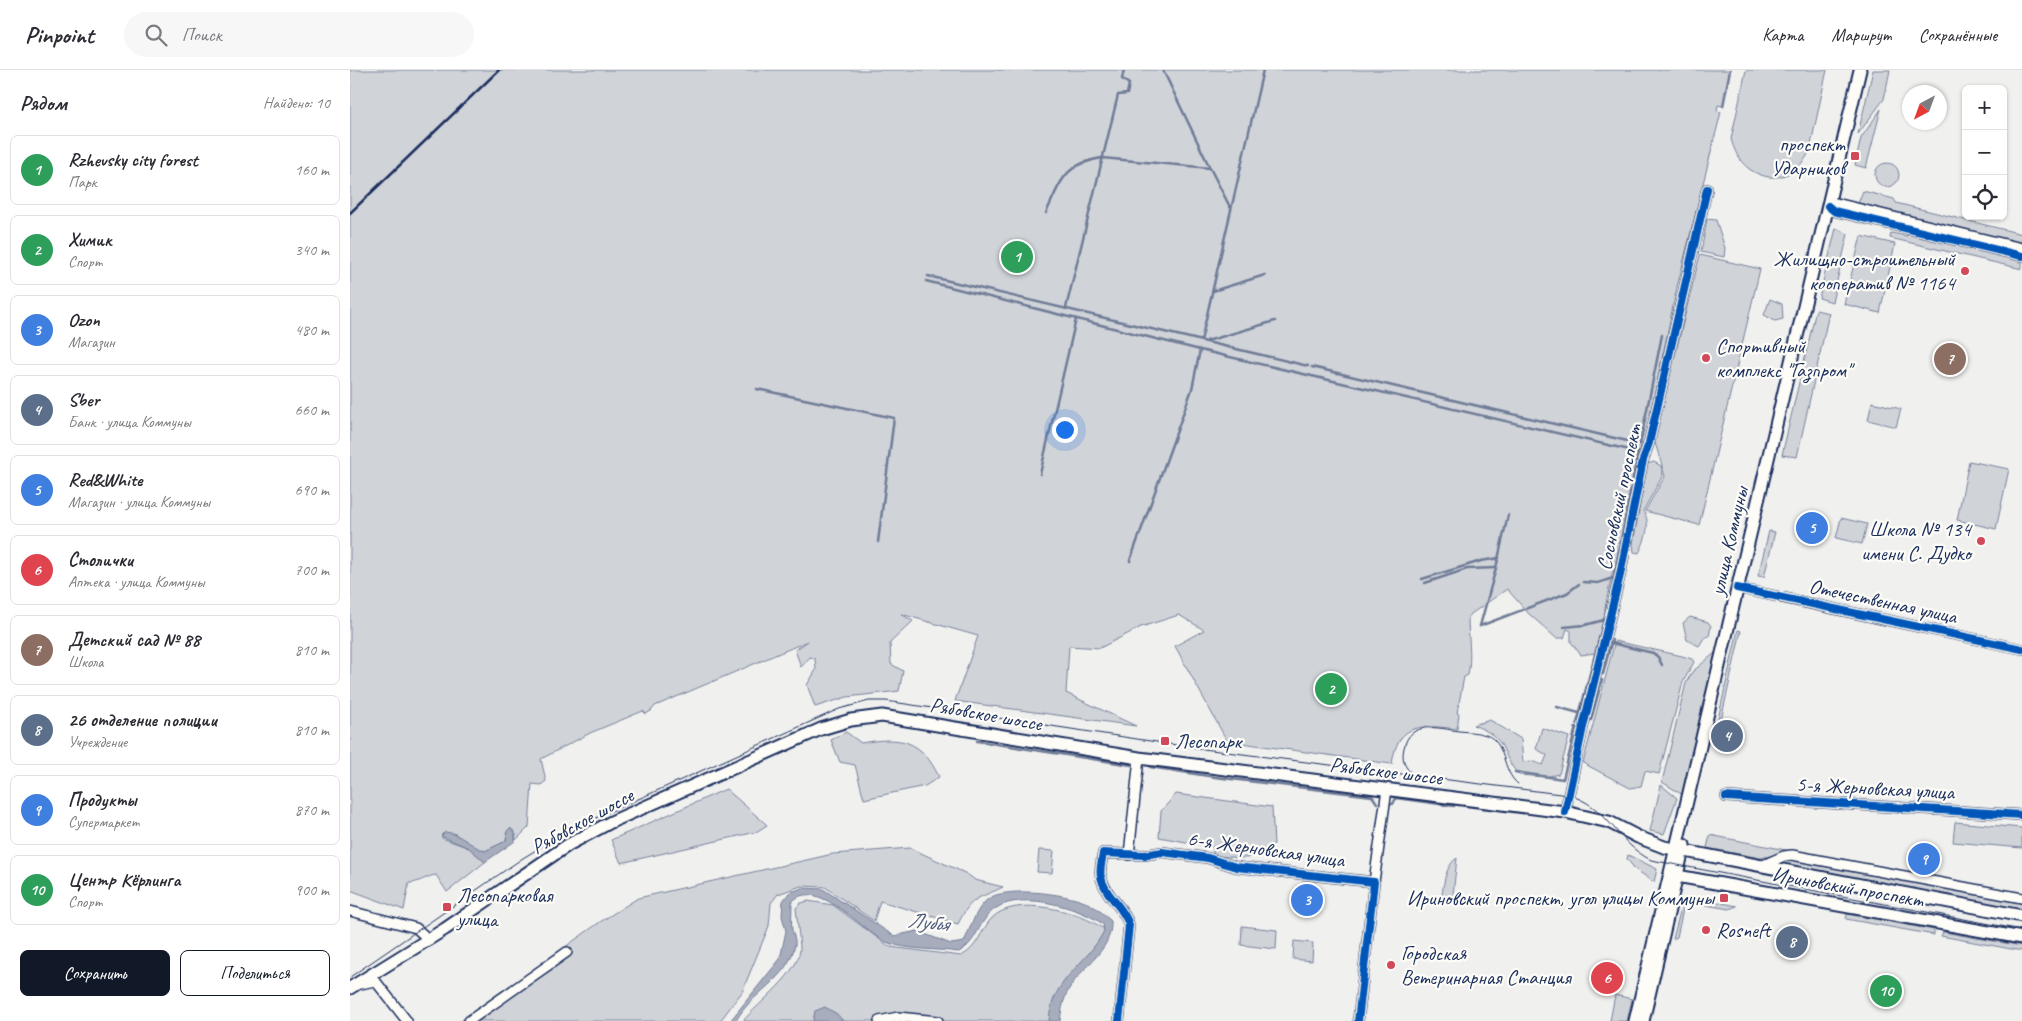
<!DOCTYPE html>
<html lang="ru">
<meta charset="utf-8">
<style>
body{margin:0;font-family:Caveat,sans-serif;background:#f7f7f7;color:#2b2b33}
.controls{position:absolute;right:15px;top:15px;display:grid;overflow:hidden;border-radius:8px;box-shadow:0 1px 4px #0004}
.controls button{width:45px;height:45px;display:grid;place-items:center;padding:0;border:0;border-bottom:1px solid #e1e1e2;background:#fff;color:#2b2b33;font:25px sans-serif}
.compass{position:absolute;left:1552px;top:15px;width:45px;height:45px;border-radius:50%;background:#fff;box-shadow:0 1px 4px #0004;rotate:221deg}
.you{position:absolute;left:714px;top:359px;width:18px;height:18px;margin:-12px;border:4px solid #fff;border-radius:50%;background:#1a73e8;box-shadow:0 0 0 8px #1a73e833}
.badge{display:grid;place-items:center;width:32px;height:32px;border-radius:50%;background:#111827;color:#fff;font-size:16px;font-weight:700}
.pin{position:absolute;translate:-50% -50%;border:2px solid #fff;box-shadow:0 1px 5px #0006}
.list{margin:0;padding:0;list-style:none}
h2{display:flex;justify-content:space-between;align-items:center;height:65px;margin:0;padding:0 20px;font-size:21px}
h2 small{font-size:16px;font-weight:400;color:#7c7c81}
.list li{display:grid;grid-template-columns:32px 1fr auto;gap:15px;align-items:center;box-sizing:border-box;height:70px;margin:0 10px 10px;padding:0 10px;border:1px solid #e1e1e2;border-radius:8px}
.list b{display:block;font-size:19px;white-space:nowrap}
.list p{margin:0;font-size:16px;white-space:nowrap;color:#7c7c81}
.list em{font-size:16px;font-style:normal;color:#7c7c81}
.actions{display:flex;gap:10px;padding:15px 20px}
.actions a{flex:1;padding:11px 0;border:1px solid #111827;border-radius:8px;text-align:center;font-size:18px;color:#111827}
.actions .main{background:#111827;color:#fff}
.icon{flex:none;width:28px;height:28px;fill:none;stroke:currentColor;stroke-width:2;stroke-linecap:round;stroke-linejoin:round}
.map{position:relative;flex:none;width:1672px;height:951px;overflow:hidden}
header{display:flex;align-items:center;gap:30px;box-sizing:border-box;height:70px;padding:0 25px;background:#fff;border-bottom:1px solid #e1e1e2}
header strong{font-size:24px}
nav{display:flex;gap:28px;margin-inline-start:auto;font-size:18px}
.search{width:350px;height:45px;background:#f7f7f7;display:flex;align-items:center;gap:12px;box-sizing:border-box;padding:0 18px;border-radius:28px;color:#7c7c81;font-size:19px}
main{display:flex}
aside{flex:1;background:#fff}
.map>svg:first-child{display:block}
</style>
<header>
<strong>Pinpoint</strong>
<div class="search"><svg class="icon" aria-label="search" viewBox="0 0 24 24"><circle cx="10" cy="10" r="6"/><path d="M15 15l6 6"/></svg>Поиск</div>
<nav><a>Карта</a><a>Маршрут</a><a>Сохранённые</a></nav>
</header>
<main>
<aside>
<h2>Рядом<small>Найдено: 10</small></h2>
<ul class="list">
<li><span class="badge" style="background:#2e9e5b">1</span><div><b>Rzhevsky city forest</b><p>Парк</p></div><em>160 m</em></li>
<li><span class="badge" style="background:#2e9e5b">2</span><div><b>Химик</b><p>Спорт</p></div><em>340 m</em></li>
<li><span class="badge" style="background:#3f7fe0">3</span><div><b>Ozon</b><p>Магазин</p></div><em>480 m</em></li>
<li><span class="badge" style="background:#5c6f8a">4</span><div><b>Sber</b><p>Банк · улица Коммуны</p></div><em>660 m</em></li>
<li><span class="badge" style="background:#3f7fe0">5</span><div><b>Red&amp;White</b><p>Магазин · улица Коммуны</p></div><em>690 m</em></li>
<li><span class="badge" style="background:#e0444e">6</span><div><b>Столички</b><p>Аптека · улица Коммуны</p></div><em>700 m</em></li>
<li><span class="badge" style="background:#8d6e63">7</span><div><b>Детский сад № 88</b><p>Школа</p></div><em>810 m</em></li>
<li><span class="badge" style="background:#5c6f8a">8</span><div><b>26 отделение полиции</b><p>Учреждение</p></div><em>810 m</em></li>
<li><span class="badge" style="background:#3f7fe0">9</span><div><b>Продукты</b><p>Супермаркет</p></div><em>870 m</em></li>
<li><span class="badge" style="background:#2e9e5b">10</span><div><b>Центр Кёрлинга</b><p>Спорт</p></div><em>900 m</em></li>
</ul>
<div class="actions"><a class="main">Сохранить</a><a>Поделиться</a></div>
</aside>
<div class="map">
<svg width="1672" height="951" viewBox="0 0 1672 951">
<rect width="100%" height="100%" fill="#f0f0ee"/>
<filter id="ink" filterUnits="userSpaceOnUse"><feTurbulence type="fractalNoise" baseFrequency=".02" numOctaves="2"/><feDisplacementMap in="SourceGraphic" scale="10" xChannelSelector="R" yChannelSelector="G"/><feConvolveMatrix kernelMatrix="1 2 1 2 8 2 1 2 1" color-interpolation-filters="sRGB"/></filter>
<g filter="url(#ink)">
<g fill="#d0d3d8" stroke="#76819b">
<path d="M0,0H1380L1373,36L1368,35L1367,41L1371,42L1327,217L1294,374H1291L1289,385L1290,396L1272,480L1262,504L1255,538V557L1245,583L1231,585L1221,572V561L1217,559L1214,568H1206L1178,543L1157,519L1118,546C1118,567 1122,586 1118,605L1114,607L1107,643L1109,644L1107,659C1074,655 1047,651 1042,694L877,671L825,576L854,560L829,545L791,557L750,578L719,576L716,623L786,656L605,631L628,566L551,544L563,551L540,573L541,594L553,601L549,621L497,627L465,637L457,615L466,600L465,589L460,587L451,597L445,580L458,571L305,636L301,641L296,644L293,641L240,663L191,689L196,711L191,715L182,714L179,757L165,771L166,764L157,763L156,771L135,781L121,776L104,763L92,764V768L119,778L135,792L97,822L86,805C76,806 70,813 59,813L54,840L0,820Z"/>
<path d="M1396,0H1477C1473,20 1468,40 1464,60C1462,68 1461,79 1457,86C1447,102 1430,112 1411,105C1394,99 1386,87 1381,69Z"/>
<polygon points="1523,0 1540,0 1534,29 1508,64"/>
<polygon points="1531,39 1516,98 1505,95 1511,68"/>
<circle cx="1537" cy="105" r="12"/>
<polygon points="1513,121 1544,129 1546,133 1672,164 1671,173 1508,133"/>
<polygon points="1357,149 1366,150 1375,178 1374,187 1351,182"/>
<polygon points="1486,158 1498,164 1482,232 1469,228"/>
<polygon points="1559,162 1672,189 1672,199 1540,168 1541,163 1557,166"/>
<polygon points="1511,166 1545,174 1530,243 1494,234"/>
<polygon points="1350,185 1410,199 1349,455 1295,441 1315,406 1304,369"/>
<polygon points="1420,229 1432,234 1433,249 1425,251 1414,245"/>
<polygon points="1466,240 1479,243 1447,387 1432,385"/>
<polygon points="1522,332 1551,339 1546,357 1518,350"/>
<polygon points="1619,391 1659,399 1646,459 1607,450"/>
<path d="M1304,392L1311,396L1313,405L1293,441C1302,452 1295,471 1289,483L1284,482L1283,474L1297,394Z"/>
<polygon points="1491,448 1517,454 1512,474 1486,468"/>
<polygon points="1419,461 1425,462 1414,507 1408,506"/>
<polygon points="1340,547 1358,552 1361,556 1359,566 1354,568 1349,576 1337,570 1333,553"/>
<polygon points="1388,560 1391,561 1371,650 1368,649"/>
<polygon points="1265,571 1332,586 1342,589 1344,592 1333,612 1309,704 1295,701 1291,716 1280,718 1233,693"/>
<polygon points="1366,582 1333,725 1312,712 1336,613 1342,602"/>
<path d="M1140,650L1171,669L1173,692L1181,691L1193,695L1197,685L1186,679L1192,658L1219,667L1209,704L1194,707L1169,705C1148,683 1161,669 1123,655Z"/>
<path d="M496,662L511,673C551,666 571,669 589,707L575,716L514,729L505,695L490,692L481,670Z"/>
<polygon points="1311,715 1327,728 1314,764 1300,761"/>
<polygon points="376,719 417,755 406,762 271,793 261,770"/>
<polygon points="826,724 922,737 924,774 897,788 863,786 863,777 809,767 811,741"/>
<polygon points="1605,752 1672,758 1672,778 1603,772"/>
<polygon points="1360,765 1441,781 1411,788 1357,778"/>
<path d="M560,778L617,804L625,810L653,817C627,830 622,825 608,854L530,831L524,851L475,817L451,816L428,824L421,833L419,856L392,922L370,951H111L250,852L288,828L483,784Z"/>
<polygon points="689,780 704,781 702,803 687,802"/>
<polygon points="1278,785 1307,799 1304,812 1285,799 1277,789"/>
<path d="M1107,788L1102,834L1091,833C1093,819 1094,796 1107,788Z"/>
<polygon points="1437,789 1672,832 1672,840 1431,795 1431,791"/>
<polygon points="1344,827 1387,836 1379,839 1338,832 1334,835 1327,867 1323,869 1332,834"/>
<path d="M458,831L483,835L540,877L611,886C628,878 630,861 642,848C666,824 729,841 754,859L755,866L708,924L701,951H393C408,933 451,902 450,877C449,864 447,851 446,838L451,833Z"/>
<polygon points="1497,844 1584,860 1584,865 1496,849"/>
<polygon points="892,856 927,860 926,879 891,875"/>
<polygon points="1593,862 1672,876 1672,881 1591,866"/>
<polygon points="944,871 963,873 962,891 943,889"/>
<polygon points="1265,925 1282,929 1277,951 1260,951"/>
</g>
<g fill="#a7adbd" stroke="#6f7b97">
<path d="M160,758L165,762V771L135,792L119,778L91,766L95,762C110,763 120,776 135,781L156,771L157,761Z"/>
<path d="M452,818L473,819L544,866L567,861L601,874L614,872C620,859 626,838 638,829C656,815 725,824 743,836C750,840 755,846 761,851C763,883 727,898 716,925C713,932 711,943 710,951H699C701,909 737,895 754,861L753,854C727,836 664,818 640,843C627,856 626,873 609,882C588,879 555,880 536,872C514,862 465,805 442,832C442,841 441,851 442,860C443,864 446,870 445,875C438,910 401,922 386,951H380L430,889L436,861L432,846L433,831L439,823Z"/>
<polygon points="475,937 487,944 493,951 463,951 465,941"/>
</g>
<g fill="none" stroke-linecap="round" stroke-linejoin="round">
<g stroke="#6f7b97" stroke-width="2.5">
<polyline points="813,0 860,98"/>
<polyline points="1373,36 1380,0"/>
<path d="M696,143C711,111 714,94 752,88L860,98L880,137"/>
<polyline points="578,206 958,296"/>
<polyline points="576,211 850,280 1288,382 1260,527 1227,653"/>
<polyline points="863,221 915,205"/>
<polyline points="716,238 768,25 777,24 779,14 772,9 774,0"/>
<polyline points="851,271 913,0"/>
<polyline points="857,271 925,251"/>
<polyline points="962,297 1290,374 1312,265"/>
<polyline points="407,319 544,348 528,472"/>
<polyline points="690,404 726,249"/>
<polyline points="780,491 842,319 850,280"/>
<polyline points="1072,509 1131,491 1149,488"/>
<polyline points="1233,512 1248,513 1263,508"/>
<polyline points="1075,513 1117,499 1146,498"/>
<polyline points="1130,556 1146,498 1158,445"/>
<polyline points="1130,556 1217,523 1229,514"/>
<polyline points="1214,557 1235,555 1254,550"/>
<polyline points="1261,573 1303,583 1308,587 1312,595"/>
<polyline points="1253,604 1262,570"/>
<polyline points="1207,637 1229,643"/>
<polyline points="1241,650 1252,610"/>
<polyline points="627,671 781,695"/>
<polyline points="800,697 865,707 1022,726 1027,733"/>
<polyline points="1165,702 1213,709 1226,657"/>
<polyline points="1040,734 1043,734 1046,728 1104,736"/>
</g>
<defs>
<g id="minor">
<polyline points="1478,136 1484,141 1672,186"/>
<polyline points="1478,136 1486,133 1672,178"/>
<polyline points="1387,518 1672,579"/>
<polyline points="1376,727 1672,745"/>
<polyline points="1215,742 1233,657 1270,505 1293,390 1299,373 1357,119"/>
<polyline points="779,785 789,688"/>
<polyline points="1411,796 1434,786 1442,785 1672,828"/>
<polyline points="1024,812 1037,719"/>
<polyline points="0,841 66,858 78,869"/>
<polyline points="11,914 24,911 27,913 57,951"/>
<polyline points="119,951 217,882"/>
<polyline points="529,951 548,947 588,951"/>
<path d="M769,951L779,855C774,837 755,826 751,807C749,800 752,791 753,783L794,785L812,782L858,788L886,797L1024,812L1008,951"/>
</g>
<g id="major">
<polyline points="1324,801 1327,806 1672,868"/>
<polyline points="0,918 95,859 218,775 261,752 471,659 501,650 532,646 789,688 1215,742 1259,752 1288,767 1314,777 1672,846"/>
<polyline points="1285,951 1510,0"/>
<polyline points="1293,951 1334,775"/>
</g>
</defs>
<use href="#minor" stroke="#1b2f5e" stroke-width="12"/>
<use href="#major" stroke="#1b2f5e" stroke-width="15"/>
<use href="#minor" stroke="#fdfcf7" stroke-width="9"/>
<use href="#major" stroke="#fdfcf7" stroke-width="11"/>
<g stroke="#1b2f5e" stroke-width="1">
<path d="M1063,705C1055,698 1051,689 1054,678C1060,650 1088,658 1109,661C1117,662 1128,662 1136,665C1157,672 1151,701 1168,714"/>
<path d="M0,907L173,788L217,761L489,639L519,631H536L853,679L1218,725C1258,735 1266,773 1301,790L1672,860"/>
</g>
<polyline stroke="#1b2f5e" stroke-width="2.5" points="0,143 149,0"/>
<defs>
<g id="cycleway">
<polyline points="1478,136 1484,141 1672,186"/>
<polyline points="1387,518 1672,579"/>
<polyline points="1376,727 1672,745"/>
<polyline points="1215,742 1233,657 1270,505 1293,390 1299,373 1357,119"/>
<path d="M769,951L779,855C774,837 755,826 751,807C749,800 752,791 753,783L794,785L812,782L858,788L886,797L1024,812L1008,951"/>
</g>
</defs>
<use href="#cycleway" stroke="#fdfcf7" stroke-width="11"/>
<use href="#cycleway" stroke="#0057b8" stroke-width="8"/>
</g>
</g>
<g fill="#d1495b" stroke="#fdfcf7" stroke-width="2">
<rect x="1500" y="81" width="10" height="10" rx="2.5"/>
<circle cx="1615" cy="201" r="5"/>
<circle cx="1356" cy="288" r="5"/>
<circle cx="1631" cy="471" r="5"/>
<rect x="810" y="666" width="10" height="10" rx="2.5"/>
<rect x="1369" y="823" width="10" height="10" rx="2.5"/>
<rect x="92" y="832" width="10" height="10" rx="2.5"/>
<circle cx="1356" cy="860" r="5"/>
<circle cx="1041" cy="895" r="5"/>
</g>
<g text-anchor="middle" stroke-width="4.5" stroke-linejoin="round" paint-order="stroke">
<g font-size="21" fill="#1b2f5e" stroke="#fdfcf7" text-anchor="start">
<text x="1495" y="81" text-anchor="end">проспект<tspan x="1495" dy="24">Ударников</tspan></text>
<text x="1605" y="196" text-anchor="end">Жилищно-строительный<tspan x="1605" dy="24">кооператив № 1164</tspan></text>
<text x="1366" y="283">Cпортивный<tspan x="1366" dy="24">комплекс "Газпром"</tspan></text>
<text x="1621" y="466" text-anchor="end">Школа № 134<tspan x="1621" dy="24">имени С. Дудко</tspan></text>
<text x="825" y="678">Лесопарк</text>
<text x="107" y="832">Лесопарковая<tspan x="107" dy="24">улица</tspan></text>
<text x="1364" y="835" text-anchor="end">Ириновский проспект, угол улицы Коммуны</text>
<text x="1366" y="867">Rosneft</text>
<text x="1051" y="890">Городская<tspan x="1051" dy="24">Ветеринарная Станция</tspan></text>
</g>
<g font-size="21" fill="#1b2f5e" stroke="#fdfcf7">
<text transform="translate(1269 427) rotate(-78)" y="7">Сосновский проспект</text>
<text transform="translate(1379 471) rotate(-77)" y="7">улица Коммуны</text>
<text transform="translate(1533 531) rotate(12)" y="7">Отечественная улица</text>
<text transform="translate(636 644) rotate(10)" y="7">Рябовское шоссе</text>
<text transform="translate(1036 701) rotate(7)" y="7">Рябовское шоссе</text>
<text transform="translate(1525 718) rotate(3)" y="7">5-я Жерновская улица</text>
<text transform="translate(232 751) rotate(-29)" y="7">Рябовское шоссе</text>
<text transform="translate(916 779) rotate(8)" y="7">6-я Жерновская улица</text>
<text transform="translate(1498 817) rotate(10)" y="7">Ириновский проспект</text>
</g>
<g font-size="22" font-style="italic" fill="#4c5b7f" stroke="#fdfcf7">
<text transform="translate(578 851) rotate(6)" y="8">Лубья</text>
</g>
</g>
</svg>
<div class="controls">
<button>+</button>
<button>−</button>
<button><svg class="icon" aria-label="locate" viewBox="0 0 24 24"><circle cx="12" cy="12" r="6"/><path d="M12 2v4M12 18v4M2 12h4M18 12h4"/></svg></button>
</div>
<svg class="compass" viewBox="-18 -18 36 36"><path d="M0-13l5 13h-10z" fill="#e53935"/><path d="M0 13l5-13h-10z" fill="#7c7c81"/></svg>
<div class="you"></div>
<div class="pin badge" style="left:667px;top:187px;background:#2e9e5b">1</div>
<div class="pin badge" style="left:981px;top:619px;background:#2e9e5b">2</div>
<div class="pin badge" style="left:957px;top:830px;background:#3f7fe0">3</div>
<div class="pin badge" style="left:1377px;top:666px;background:#5c6f8a">4</div>
<div class="pin badge" style="left:1462px;top:458px;background:#3f7fe0">5</div>
<div class="pin badge" style="left:1257px;top:908px;background:#e0444e">6</div>
<div class="pin badge" style="left:1600px;top:289px;background:#8d6e63">7</div>
<div class="pin badge" style="left:1442px;top:872px;background:#5c6f8a">8</div>
<div class="pin badge" style="left:1574px;top:789px;background:#3f7fe0">9</div>
<div class="pin badge" style="left:1536px;top:921px;background:#2e9e5b">10</div>
</div>
</main>
